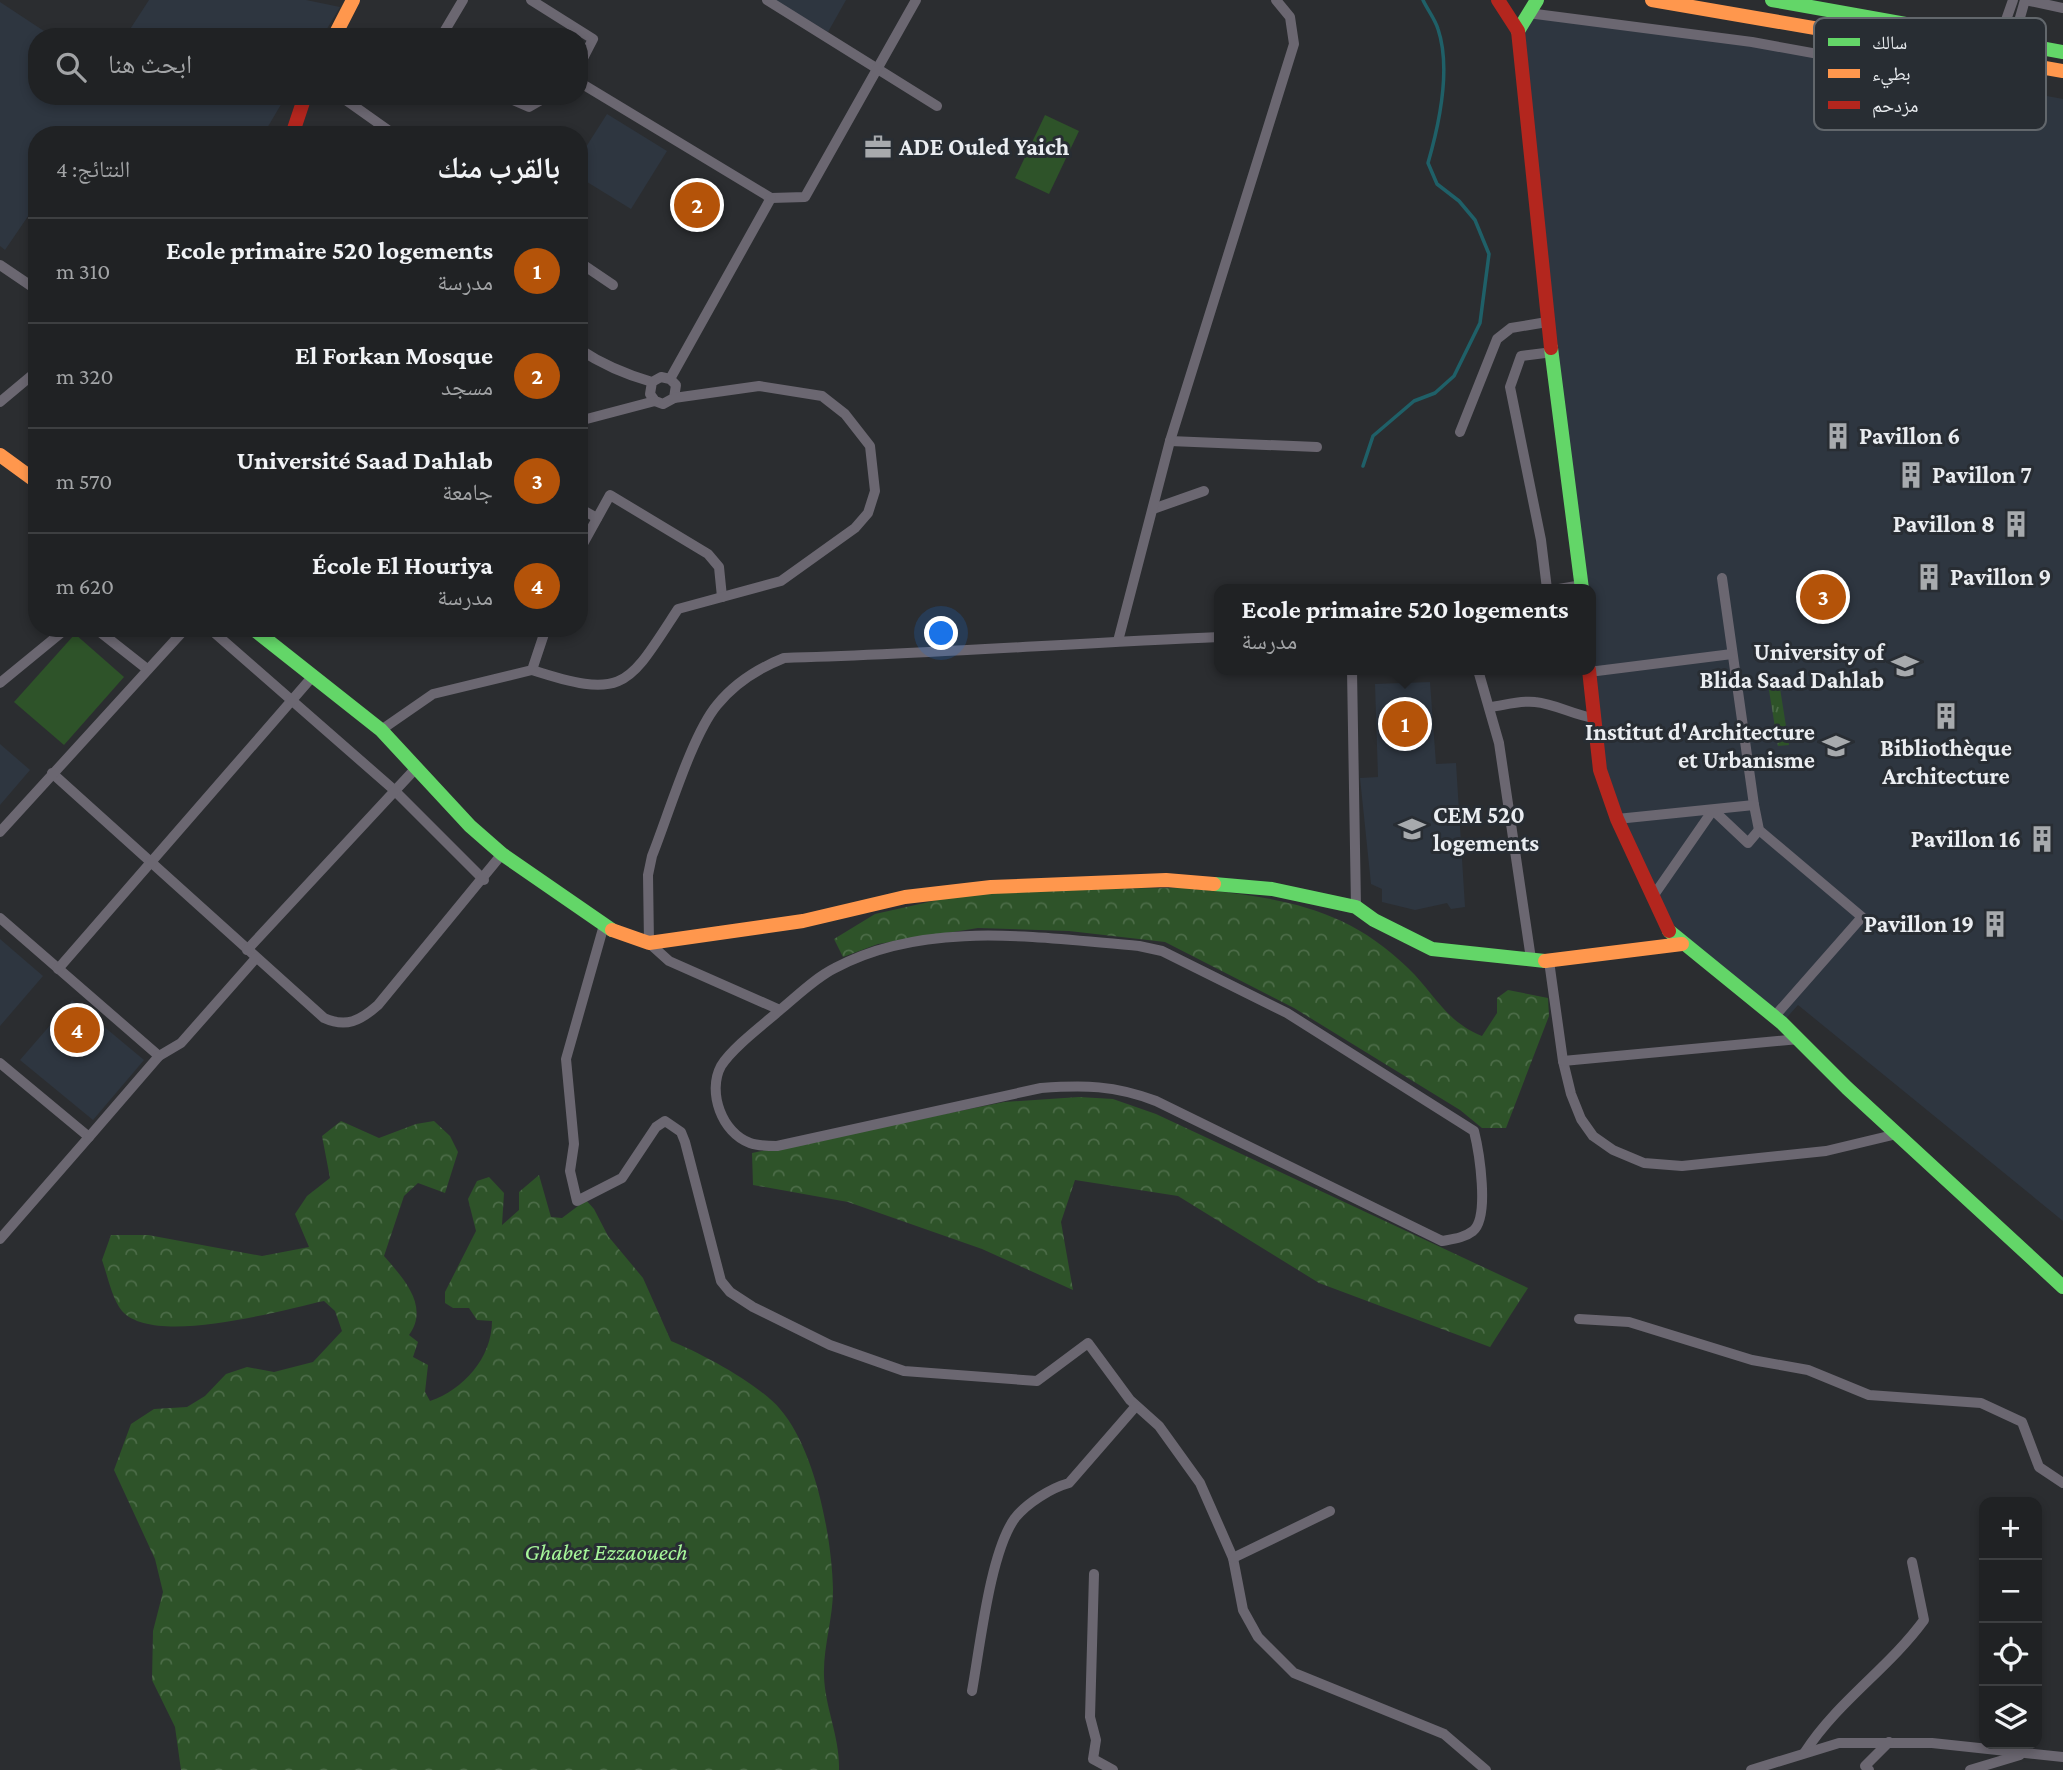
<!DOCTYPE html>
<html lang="ar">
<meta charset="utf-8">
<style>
body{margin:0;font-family:"Crimson Pro","Noto Naskh Arabic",serif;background:#2d2f31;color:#f1f3f6;direction:rtl}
.controls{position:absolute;right:21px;bottom:21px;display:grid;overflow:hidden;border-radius:14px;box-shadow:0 4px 10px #0003}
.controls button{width:63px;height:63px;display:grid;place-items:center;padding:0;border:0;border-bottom:2px solid #3d3f41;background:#202224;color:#f1f3f6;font:35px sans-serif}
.you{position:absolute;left:942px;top:634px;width:24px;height:24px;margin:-18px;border:5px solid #fff;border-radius:50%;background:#1a73e8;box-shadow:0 0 0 10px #1a73e833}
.badge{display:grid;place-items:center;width:46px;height:46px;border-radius:50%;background:#b45309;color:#fff;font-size:23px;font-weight:700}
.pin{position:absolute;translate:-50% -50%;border:4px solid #fff;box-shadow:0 2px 7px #0006}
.popup{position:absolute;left:1214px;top:584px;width:382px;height:91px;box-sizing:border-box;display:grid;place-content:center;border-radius:14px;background:#202224;filter:drop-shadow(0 2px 5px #0005);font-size:23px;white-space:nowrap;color:#a2a4a6}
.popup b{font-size:26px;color:#f1f3f6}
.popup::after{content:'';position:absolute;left:50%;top:100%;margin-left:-14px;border:14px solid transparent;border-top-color:#202224}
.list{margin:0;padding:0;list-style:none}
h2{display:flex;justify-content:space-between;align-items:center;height:91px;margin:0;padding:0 28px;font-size:30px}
h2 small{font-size:23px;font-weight:400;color:#a2a4a6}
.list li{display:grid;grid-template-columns:46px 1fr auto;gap:21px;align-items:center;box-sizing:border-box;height:105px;padding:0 28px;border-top:2px solid #3d3f41}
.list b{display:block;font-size:26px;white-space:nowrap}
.list p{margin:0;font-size:23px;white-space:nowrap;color:#a2a4a6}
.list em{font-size:23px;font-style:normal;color:#a2a4a6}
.icon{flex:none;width:38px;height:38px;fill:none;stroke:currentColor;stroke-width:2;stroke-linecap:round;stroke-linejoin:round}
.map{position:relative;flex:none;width:2063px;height:1770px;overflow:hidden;direction:ltr}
.search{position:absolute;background:#202224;box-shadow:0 4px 10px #0003;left:28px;top:28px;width:560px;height:77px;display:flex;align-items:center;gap:18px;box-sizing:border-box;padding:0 24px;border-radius:28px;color:#a2a4a6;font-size:26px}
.panel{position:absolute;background:#202224;box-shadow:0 4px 10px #0003;left:28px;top:126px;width:560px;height:511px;border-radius:28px;direction:rtl}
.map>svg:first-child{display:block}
</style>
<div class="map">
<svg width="2063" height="1770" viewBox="0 0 2063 1770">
<defs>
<pattern id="grass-tufts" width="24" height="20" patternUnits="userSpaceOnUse" patternTransform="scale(1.75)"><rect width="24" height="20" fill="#2e5329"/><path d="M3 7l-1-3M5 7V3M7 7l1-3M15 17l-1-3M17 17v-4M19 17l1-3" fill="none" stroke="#4c6c48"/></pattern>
<pattern id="forest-crowns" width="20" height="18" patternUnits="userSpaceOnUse" patternTransform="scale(1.75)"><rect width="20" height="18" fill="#2e5329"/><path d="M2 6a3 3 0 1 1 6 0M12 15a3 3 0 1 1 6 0" fill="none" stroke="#4c6c48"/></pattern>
</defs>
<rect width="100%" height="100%" fill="#2b2d30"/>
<g fill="#2e3640">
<polygon points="149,0 306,0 340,7 322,37 125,37"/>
<polygon points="774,0 846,0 828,32"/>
<polygon points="0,2 53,37 37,37 37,96 286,96 263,135 37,135 37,203 5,250 0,246"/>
<polygon points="1528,13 1752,42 2063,99 2063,1221 1798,1005 1782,1023 1682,944 1600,770 1590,670 1590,589 1582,589 1518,31"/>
<polygon points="607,114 667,151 631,209 579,177 579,158"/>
<polygon points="1430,682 1436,764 1456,763 1465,907 1451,909 1447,903 1415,910 1382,902 1382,889 1371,884 1360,778 1378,777 1375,684"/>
<polygon points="0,744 30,770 0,805"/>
<polygon points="0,939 43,976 0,1026"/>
<polygon points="72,1000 144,1060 93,1120 20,1060"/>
</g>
<polygon fill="url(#grass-tufts)" points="1779,682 1789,745 1778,746 1768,684"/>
<g fill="url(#forest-crowns)">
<path d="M1186,888C1273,897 1343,904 1408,968C1435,994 1445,1021 1482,1036L1497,1013V998L1508,990L1548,998L1549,1016L1506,1128H1482L1460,1110L1294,1008L1165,942L1069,931L978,928L878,944L843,957L834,939L875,914L951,897L1024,889Z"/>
<polygon points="1079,1097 1113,1099 1156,1114 1528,1288 1490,1347 1319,1283 1178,1196 1075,1180 1061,1222 1073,1290 982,1249 848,1202 753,1185 752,1153 1004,1102"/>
<path d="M341,1121L379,1138L416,1124L434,1121L450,1136L458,1152L445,1193L418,1183L404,1196L384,1256C403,1278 430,1306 409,1335L418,1342L413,1357L428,1365L425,1392L430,1401C463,1390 492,1358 492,1321L477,1320L469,1308H453L445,1303V1292L476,1231L468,1199L477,1181L489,1177L504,1193L502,1225L519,1210V1192L539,1175L551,1217L562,1218L586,1200L594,1209L608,1236L643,1278L671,1341C701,1353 759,1384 780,1409C815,1449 832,1537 833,1590C833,1619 823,1647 824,1676C825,1708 840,1737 839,1770H181L175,1727L152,1680L153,1631L163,1592L155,1559L114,1470L131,1424L154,1409L187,1407L205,1396L226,1374L247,1367L274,1372L313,1362L342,1331L335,1311L324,1301C282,1310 154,1347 122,1311C112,1299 107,1274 102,1260L111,1235H148L262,1256L309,1247L295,1214L307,1196L330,1178L322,1136Z"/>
</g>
<g fill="#2e5329">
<polygon points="1045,115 1079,131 1049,194 1015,178"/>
<polygon points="75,634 124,677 64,745 14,702"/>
</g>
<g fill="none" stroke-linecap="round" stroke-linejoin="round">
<path stroke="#1f6068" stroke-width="3.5" d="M1363,466L1373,436L1414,401L1435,393L1454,376L1480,323L1489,254L1475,220L1459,201L1437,184L1428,163C1439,125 1451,68 1438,29C1435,19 1427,9 1423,0"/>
<g stroke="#6b6771" stroke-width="10">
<polyline points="531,0 593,39 579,66"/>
<polyline points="767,0 937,106"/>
<polyline points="2025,0 2063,8"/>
<polyline points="1528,13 1752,42 1989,85 2004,74 2025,0"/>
<polyline points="338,29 351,37"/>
<polyline points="441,37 463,0"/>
<polyline points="1999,40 2013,0"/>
<polyline points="579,82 771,198 805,197 916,0"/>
<polyline points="340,96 395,135"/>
<polyline points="504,96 529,107 548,96"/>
<polyline points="579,262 613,285"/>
<polyline points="0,265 37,290"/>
<path d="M579,349C603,365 624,374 652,382L661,377L670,379L676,385L674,398L663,404L655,401L650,394L652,382"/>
<polyline points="670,379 771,198"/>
<polyline points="0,402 37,371"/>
<polyline points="579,421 655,401"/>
<polyline points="1460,432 1497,339 1511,328 1547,322"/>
<polyline points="1170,441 1317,447"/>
<polyline points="579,508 597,518"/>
<polyline points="1153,509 1204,491"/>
<polyline points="579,551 610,495 708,554 719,567 722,597"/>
<polyline points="1722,578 1754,805"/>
<polyline points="1547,589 1541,540 1510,387 1521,356 1553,352"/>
<polyline points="1559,589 1582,585"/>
<polyline points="95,628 147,669"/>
<polyline points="209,628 393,789 484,880"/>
<polyline points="1118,641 1170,441 1294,44 1290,17 1276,0"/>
<path d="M532,670C625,700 627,687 678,609L781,581L855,528L868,513L875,491L870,446L845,414L822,396L759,386L674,398"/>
<polyline points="1352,670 1356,907"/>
<polyline points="1478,670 1499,743 1531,959"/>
<polyline points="1589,672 1732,654"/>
<polyline points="0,683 67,628"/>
<path d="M1491,707C1505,705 1522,700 1535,702C1556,704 1573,715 1594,718"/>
<polyline points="381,730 433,694 532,670 546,628"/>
<path d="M52,773L324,1018C346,1028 360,1021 378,1005L502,854"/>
<polyline points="1617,819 1754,805 1759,830 1862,917 1774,1017"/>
<polyline points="0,832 186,628"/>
<polyline points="1654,895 1713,810 1748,843 1759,830"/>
<polyline points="0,918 159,1056"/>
<polyline points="604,925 566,1059 574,1144 570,1171 577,1201 622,1178 656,1127 665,1121 681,1132 685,1142 721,1281 730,1292 753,1307 830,1345 904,1371 1037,1381 1088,1343 1130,1400 1159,1426 1200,1483 1233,1558 1243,1610 1258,1637 1294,1673 1444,1734 1486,1770"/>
<polyline points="247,950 417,767"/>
<polyline points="1549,961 1563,1061 1571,1094 1581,1119 1593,1136 1613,1150 1644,1163 1682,1166 1826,1151 1897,1134"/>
<polyline points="58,969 313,676"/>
<path d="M780,1010C797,996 815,978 835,968C926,919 1040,938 1139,946L1162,951L1287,1013L1474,1131C1479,1151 1490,1217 1473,1231C1464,1238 1453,1239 1442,1241L1156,1101C1114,1085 1084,1085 1041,1088L777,1146C768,1146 758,1146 750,1143C722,1133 707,1092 721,1066C732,1048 764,1024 780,1010L669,961L649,943L648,875L652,856C668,816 692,735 717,705C734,684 759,668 784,658C929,654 1074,643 1220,637"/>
<polyline points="1563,1061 1799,1039"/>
<polyline points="0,1063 89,1137 0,1239"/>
<polyline points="89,1137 159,1056 181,1043 256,958"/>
<polyline points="1579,1319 1629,1322 1752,1360 1808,1370 1869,1395 1981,1403 2022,1422 2039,1467 2063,1483"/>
<polyline points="1233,1558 1330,1511"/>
<polyline points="1094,1574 1090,1717 1096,1740 1093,1759 1113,1770"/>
<path d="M972,1691C980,1647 990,1552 1015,1518C1027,1503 1051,1488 1069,1483L1136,1406"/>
<path d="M1805,1752C1837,1702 1889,1668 1924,1620L1912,1562"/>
<polyline points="1751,1770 1839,1743 1932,1743 2063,1757"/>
<polyline points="1869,1770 1865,1766 1889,1742"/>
<polyline points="1970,1770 2020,1755"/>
</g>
<g stroke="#63d668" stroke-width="14">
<polyline points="1772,0 2063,52"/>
<polyline points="1518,31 1537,0"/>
<polyline points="1551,348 1582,589"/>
<polyline points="252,628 381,730 470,826 502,854 612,930"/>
<polyline points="1214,884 1272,889 1356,907 1374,920 1432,949 1545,961"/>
<polyline points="1669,931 1782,1023 1847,1088 2063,1287"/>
</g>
<g stroke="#ff974d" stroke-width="14">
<polyline points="1652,0 2063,71"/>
<polyline points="334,37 353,0"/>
<polyline points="0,455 37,482"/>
<polyline points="612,930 649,943 803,921 905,897 991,887 1166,880 1214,884"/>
<polyline points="1545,961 1682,944"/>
</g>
<g stroke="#b3261e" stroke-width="14">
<polyline points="1498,0 1518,31 1551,348"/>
<polyline points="292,135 305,96"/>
<polyline points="1589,670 1600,770 1617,819 1669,931"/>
</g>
</g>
<defs>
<symbol id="office-bare" viewBox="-9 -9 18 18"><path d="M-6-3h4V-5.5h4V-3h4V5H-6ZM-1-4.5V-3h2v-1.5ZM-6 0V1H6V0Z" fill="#a7aaad" stroke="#282d33" stroke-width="2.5" paint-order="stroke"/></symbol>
<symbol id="building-bare" viewBox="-9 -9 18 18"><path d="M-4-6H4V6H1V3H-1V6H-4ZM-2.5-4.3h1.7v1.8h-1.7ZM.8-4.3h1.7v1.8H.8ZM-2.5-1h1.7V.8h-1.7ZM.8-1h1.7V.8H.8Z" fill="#a7aaad" stroke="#282d33" stroke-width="2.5" paint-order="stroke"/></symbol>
<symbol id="university-bare" viewBox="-9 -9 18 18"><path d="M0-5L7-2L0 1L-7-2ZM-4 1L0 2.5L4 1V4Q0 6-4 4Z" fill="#a7aaad" stroke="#282d33" stroke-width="2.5" paint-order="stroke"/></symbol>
<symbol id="school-bare" viewBox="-9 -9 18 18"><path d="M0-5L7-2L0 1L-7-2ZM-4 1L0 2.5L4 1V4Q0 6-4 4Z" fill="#a7aaad" stroke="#282d33" stroke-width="2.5" paint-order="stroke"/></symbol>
</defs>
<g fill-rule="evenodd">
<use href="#office-bare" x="859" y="128" width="38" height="38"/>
<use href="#building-bare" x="1819" y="417" width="38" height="38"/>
<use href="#building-bare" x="1892" y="456" width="38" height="38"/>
<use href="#building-bare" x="1997" y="505" width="38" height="38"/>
<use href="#building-bare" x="1910" y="558" width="38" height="38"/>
<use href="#university-bare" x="1886" y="647" width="38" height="38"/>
<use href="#building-bare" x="1927" y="697" width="38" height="38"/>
<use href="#university-bare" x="1817" y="727" width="38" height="38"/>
<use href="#school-bare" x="1393" y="810" width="38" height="38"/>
<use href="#building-bare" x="2023" y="820" width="38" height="38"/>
<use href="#building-bare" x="1976" y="905" width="38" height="38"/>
</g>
<g text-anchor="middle" stroke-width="6" stroke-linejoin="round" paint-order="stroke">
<g font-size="24" font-weight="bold" fill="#eaedf1" stroke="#282d33" text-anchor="start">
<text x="899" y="155">ADE Ouled Yaich</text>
<text x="1859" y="444">Pavillon 6</text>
<text x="1932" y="483">Pavillon 7</text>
<text x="1995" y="532" text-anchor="end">Pavillon 8</text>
<text x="1950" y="585">Pavillon 9</text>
<text x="1884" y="660" text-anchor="end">University of<tspan x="1884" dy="28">Blida Saad Dahlab</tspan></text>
<text x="1815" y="740" text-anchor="end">Institut d'Architecture<tspan x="1815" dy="28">et Urbanisme</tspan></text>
<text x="1946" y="756" text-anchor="middle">Bibliothèque<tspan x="1946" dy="28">Architecture</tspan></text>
<text x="1433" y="823">CEM 520<tspan x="1433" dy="28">logements</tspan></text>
<text x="2021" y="847" text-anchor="end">Pavillon 16</text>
<text x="1974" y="932" text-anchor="end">Pavillon 19</text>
</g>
<g font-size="24" font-style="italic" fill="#a6f69a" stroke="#282d33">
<text x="606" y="1560">Ghabet Ezzaouech</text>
</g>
</g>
<rect x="1814" y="18" width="232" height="112" rx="10" fill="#282d33" stroke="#62676c" stroke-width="2"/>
<rect x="1828" y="38" width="32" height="8" fill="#63d668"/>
<rect x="1828" y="69" width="32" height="9" fill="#ff974d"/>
<rect x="1828" y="101" width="32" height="8" fill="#b3261e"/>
<g font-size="19" fill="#eaedf1">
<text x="1872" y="49">سالك</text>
<text x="1872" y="80">بطيء</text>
<text x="1872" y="112">مزدحم</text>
</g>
</svg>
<div class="controls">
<button>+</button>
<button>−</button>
<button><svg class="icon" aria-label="locate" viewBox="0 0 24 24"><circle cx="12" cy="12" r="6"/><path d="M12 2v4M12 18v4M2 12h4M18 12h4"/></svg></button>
<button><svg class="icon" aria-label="layers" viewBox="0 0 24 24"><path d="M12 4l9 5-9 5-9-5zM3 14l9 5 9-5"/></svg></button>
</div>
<div class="you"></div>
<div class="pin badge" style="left:1405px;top:724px">1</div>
<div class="popup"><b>Ecole primaire 520 logements</b>مدرسة</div>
<div class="pin badge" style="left:697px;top:205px">2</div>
<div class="pin badge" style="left:1823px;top:597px">3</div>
<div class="pin badge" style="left:77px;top:1030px">4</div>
<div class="search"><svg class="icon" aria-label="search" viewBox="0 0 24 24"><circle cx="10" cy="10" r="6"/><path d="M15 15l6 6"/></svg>ابحث هنا</div>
<section class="panel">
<h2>بالقرب منك<small>النتائج: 4</small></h2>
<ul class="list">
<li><span class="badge">1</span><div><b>Ecole primaire 520 logements</b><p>مدرسة</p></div><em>310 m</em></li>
<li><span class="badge">2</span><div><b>El Forkan Mosque</b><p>مسجد</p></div><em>320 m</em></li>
<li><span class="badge">3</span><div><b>Université Saad Dahlab</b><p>جامعة</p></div><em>570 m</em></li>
<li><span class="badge">4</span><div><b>École El Houriya</b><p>مدرسة</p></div><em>620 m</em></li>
</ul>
</section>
</div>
